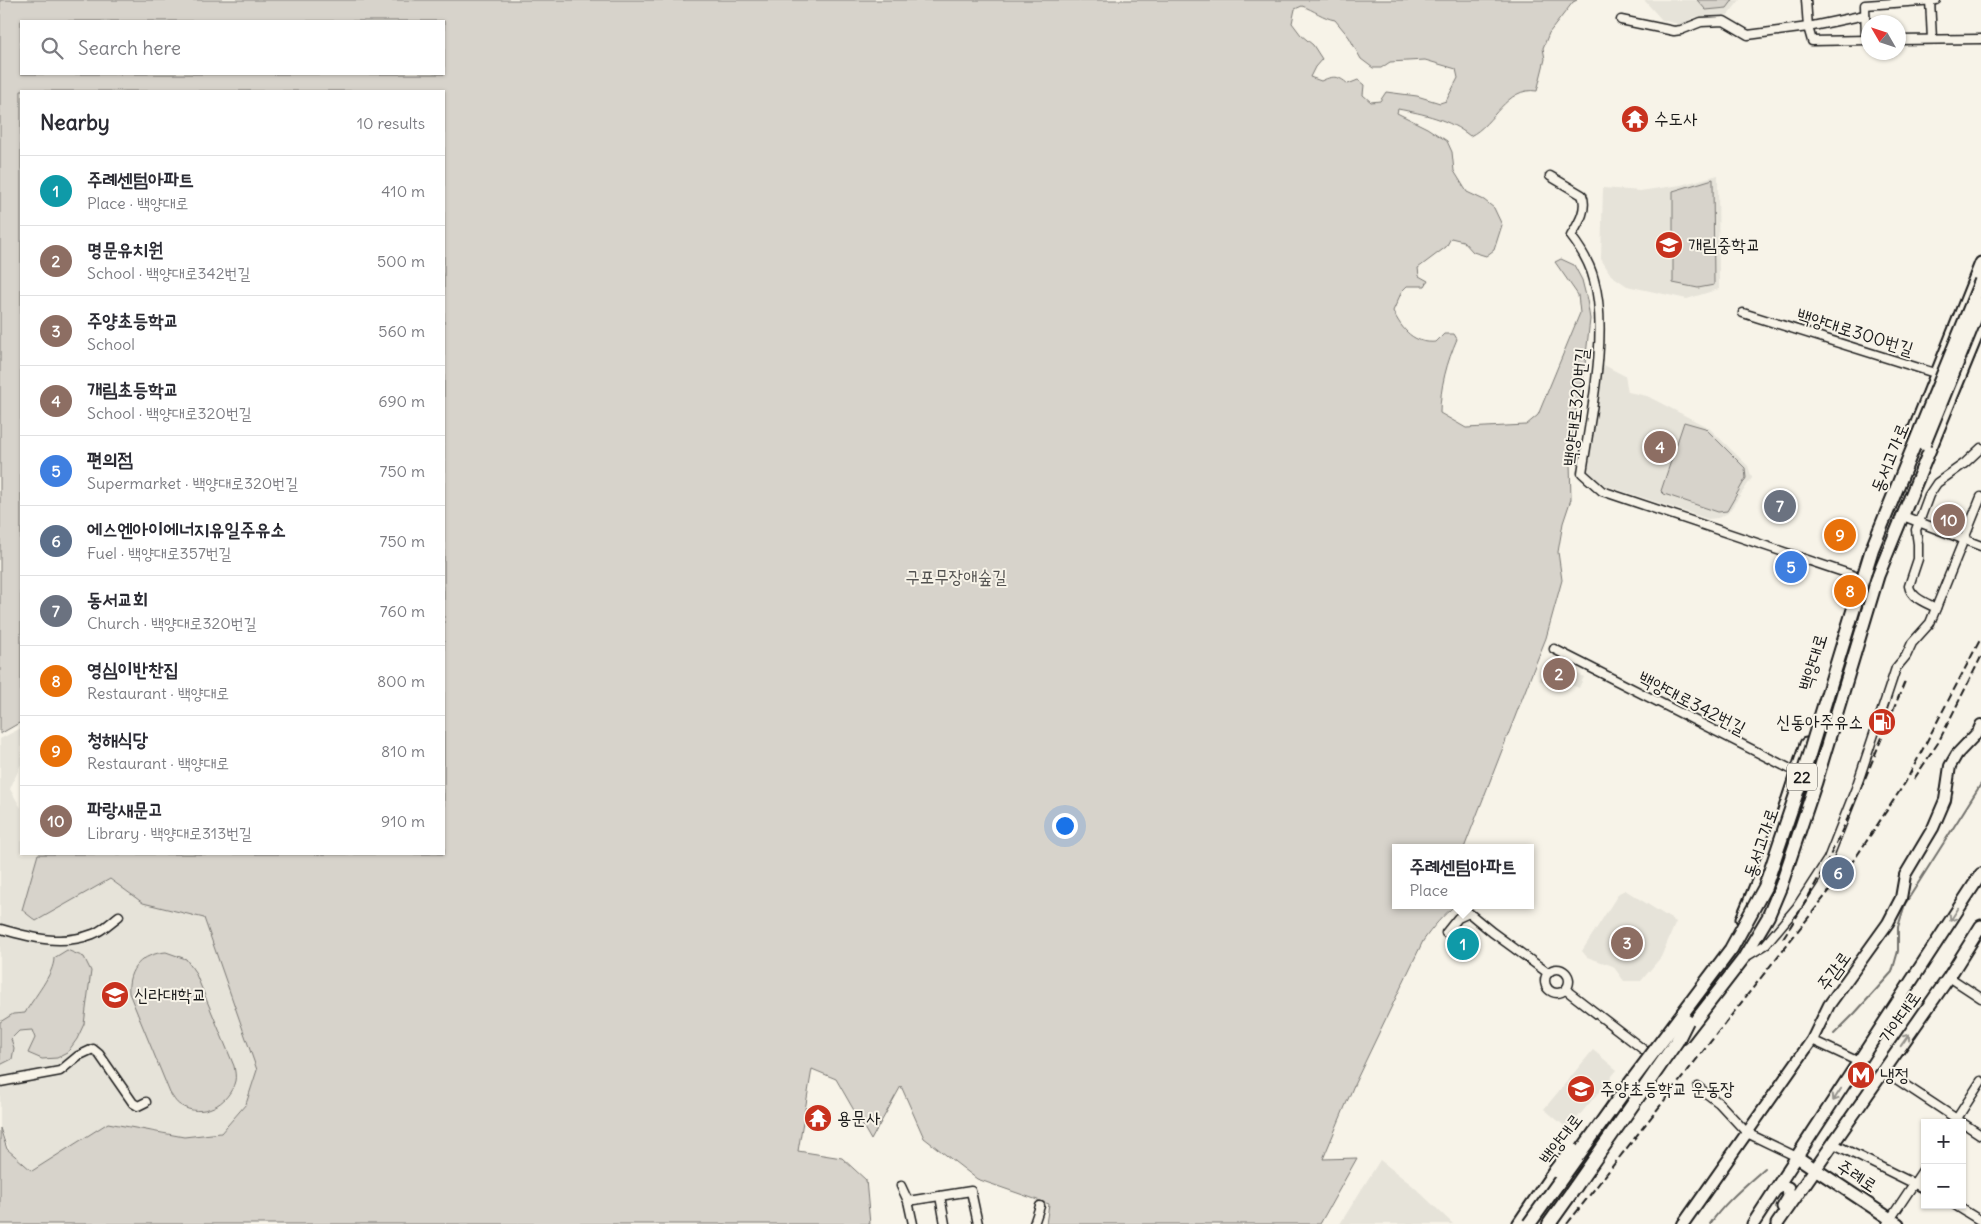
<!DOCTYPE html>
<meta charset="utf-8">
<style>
body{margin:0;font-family:Delius,"Poor Story",sans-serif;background:#f2f2f3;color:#2b2b33}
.controls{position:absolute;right:15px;bottom:15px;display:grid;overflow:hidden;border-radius:0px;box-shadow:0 1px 4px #0004}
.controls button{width:45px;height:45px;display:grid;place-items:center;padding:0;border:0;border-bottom:1px solid #e1e1e2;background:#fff;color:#2b2b33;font:25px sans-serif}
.compass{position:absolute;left:1861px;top:15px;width:45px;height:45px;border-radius:50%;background:#fff;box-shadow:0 1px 4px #0004;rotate:309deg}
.you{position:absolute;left:1064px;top:825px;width:18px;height:18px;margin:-12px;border:4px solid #fff;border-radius:50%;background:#1a73e8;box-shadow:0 0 0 8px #1a73e833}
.badge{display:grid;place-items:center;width:32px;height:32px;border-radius:50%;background:#c8321e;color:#fff;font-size:16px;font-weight:700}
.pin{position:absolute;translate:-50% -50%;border:2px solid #fff;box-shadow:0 1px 5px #0006}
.popup{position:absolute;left:1392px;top:844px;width:142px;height:65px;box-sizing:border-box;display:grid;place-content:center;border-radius:0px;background:#fff;filter:drop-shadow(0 1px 4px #0005);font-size:16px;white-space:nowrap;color:#7c7c81}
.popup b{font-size:19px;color:#2b2b33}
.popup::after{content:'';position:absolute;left:50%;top:100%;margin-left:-10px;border:10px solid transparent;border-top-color:#fff}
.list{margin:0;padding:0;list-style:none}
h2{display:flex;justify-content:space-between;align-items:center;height:65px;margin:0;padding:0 20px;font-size:21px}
h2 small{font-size:16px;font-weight:400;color:#7c7c81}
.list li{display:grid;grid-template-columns:32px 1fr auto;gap:15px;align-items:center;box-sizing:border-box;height:70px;padding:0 20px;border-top:1px solid #e1e1e2}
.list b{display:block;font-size:19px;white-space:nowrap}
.list p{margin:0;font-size:16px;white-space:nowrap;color:#7c7c81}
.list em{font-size:16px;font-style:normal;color:#7c7c81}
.icon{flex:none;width:28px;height:28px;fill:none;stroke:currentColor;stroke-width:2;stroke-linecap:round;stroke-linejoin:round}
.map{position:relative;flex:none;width:1981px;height:1224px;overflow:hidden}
.search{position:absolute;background:#fff;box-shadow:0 1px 4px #0004;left:20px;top:20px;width:425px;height:55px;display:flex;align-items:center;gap:12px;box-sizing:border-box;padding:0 18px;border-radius:0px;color:#7c7c81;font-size:19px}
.panel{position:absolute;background:#fff;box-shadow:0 1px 4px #0004;left:20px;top:90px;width:425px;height:765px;border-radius:0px}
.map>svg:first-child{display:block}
</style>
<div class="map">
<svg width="1981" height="1224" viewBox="0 0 1981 1224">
<rect width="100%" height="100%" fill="#f7f3e8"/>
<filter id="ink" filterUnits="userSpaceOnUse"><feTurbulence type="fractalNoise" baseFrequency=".02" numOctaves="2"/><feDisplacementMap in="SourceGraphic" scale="10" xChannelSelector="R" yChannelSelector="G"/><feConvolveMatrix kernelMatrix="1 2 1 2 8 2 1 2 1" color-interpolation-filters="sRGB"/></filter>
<g filter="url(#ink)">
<g fill="#e6e3d9">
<polygon points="1644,0 1740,0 1728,15 1694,17 1682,25 1662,20"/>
<polygon points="1718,175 1719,289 1687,299 1627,286 1611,275 1601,259 1603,188 1640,191 1681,185"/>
<polygon points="1602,364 1625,376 1628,392 1647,396 1709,428 1748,466 1752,478 1728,513 1718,518 1708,519 1595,482 1587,471"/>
<polygon points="1557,664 1584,677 1579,688 1560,681 1555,687 1539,680 1542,670"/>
<polygon points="21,728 21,764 10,789 21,808 21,854 38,854 23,910 36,921 110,879 143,903 204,918 257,1070 246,1104 221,1133 184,1137 152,1130 32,1171 11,1153 0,1127 0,739"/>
<polygon points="1625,890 1676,922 1661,957 1641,981 1624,981 1613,966 1587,957 1582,951 1619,893"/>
<polygon points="1593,1050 1617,1070 1568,1129 1544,1109"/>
<polygon points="1380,1160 1413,1186 1453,1224 1340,1224"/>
</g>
<g fill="#d7d3cb" stroke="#7a7874" fill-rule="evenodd">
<path d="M0,0H1577L1573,2L1549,33L1543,48L1545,59L1537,91C1506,86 1494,125 1470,136C1449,119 1424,114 1398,109L1397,113L1427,128L1447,141L1452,152L1454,171L1467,192L1484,200L1494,208L1502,225L1494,250L1486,256L1473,252L1463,241L1451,238L1446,247L1418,268L1419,276L1428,281L1425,286H1407L1402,291L1393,311C1402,330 1414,344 1436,342L1444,334H1454L1457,339C1447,362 1440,387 1440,413L1466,428L1526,425L1538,415L1580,313L1578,295L1555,262L1561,259L1574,265L1582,280L1587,300L1590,319L1585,364L1573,424L1570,462L1571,499L1563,523L1558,552L1562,580L1546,638L1534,668L1464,848H1396V905H1456C1443,915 1432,928 1423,941L1354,1085L1323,1159L1357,1158L1320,1224H1046L1049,1204L977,1179L924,1138L901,1086L871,1140L836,1079L812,1069L798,1151L842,1158L866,1180L870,1224H0V1128L7,1149L32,1171L108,1123L184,1137L221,1133L246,1104L257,1070L204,918L143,903L110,879L36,921L22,910L38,854H444V91H21V722L0,734ZM1302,6C1314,10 1323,18 1335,20L1349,37L1361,59L1373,68H1381L1390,62L1425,60L1456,69L1458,78L1446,101L1440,103L1417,96L1386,92L1380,101L1371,102L1363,95L1364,85L1358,80L1348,84C1338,75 1332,76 1321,81L1310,77L1315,67L1322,59L1313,45L1301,35L1292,23L1295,9ZM444,21V74H21V21Z"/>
<polygon points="1697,0 1733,0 1727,8 1706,10"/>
<polygon points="1713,179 1714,285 1698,288 1673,283 1673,191"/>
<polygon points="1684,422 1705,428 1745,468 1746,478 1727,511 1718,512 1664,494 1661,491"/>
<path d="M67,950L84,957L91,971L84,1024L77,1039L67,1053L57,1058L42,1059L28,1053L35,1038L32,1030L19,1031L11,1039L14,1048L12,1059L0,1065V1022L13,1014L25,1013C34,997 54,974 54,958Z"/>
<path d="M166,952L186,959L195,972L234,1066C235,1071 236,1077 235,1081C229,1105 201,1119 180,1105C176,1103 173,1097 170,1093L129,993C127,968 142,954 166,952Z"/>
</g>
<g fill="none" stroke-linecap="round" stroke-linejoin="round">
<g stroke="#72716c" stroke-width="2">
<polyline points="1834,1034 1855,1013 1892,972 1898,951 1898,927 1905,904 1981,784"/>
<path d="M1710,1224C1725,1202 1745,1186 1765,1168"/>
</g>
<defs>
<g id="minor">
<polyline points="1806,0 1808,27 1812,41 1868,40"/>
<polyline points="1930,0 1932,39"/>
<polyline points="1621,20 1674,31 1681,30 1701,22 1724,21 1748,35 1808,27 1865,15"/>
<polyline points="1866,40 1865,5 1936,0"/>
<polyline points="1898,40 1981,39"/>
<path d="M1550,176L1582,195C1588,209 1578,224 1571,236C1581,249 1590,263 1594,280C1609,333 1590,418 1582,473L1602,491L1876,583"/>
<polyline points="1743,313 1941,375"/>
<polyline points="1903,516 1981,546"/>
<path d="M1936,608C1927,603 1911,598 1909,586L1918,559V544L1916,530L1929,495L1937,483L1965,463L1981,448"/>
<polyline points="1554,649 1816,782"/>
<path d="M1,929C32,938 62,946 93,934C102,931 111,922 119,916"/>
<polyline points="1446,933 1458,918 1469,913 1492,932 1548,973"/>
<polyline points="1747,956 1765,945 1797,907 1828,859 1856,788 1896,668 1906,656 1912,643 1930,623 1981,497"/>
<circle cx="1557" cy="981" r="12"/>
<polyline points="1949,977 1981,998"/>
<polyline points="1566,990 1653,1057"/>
<polyline points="1812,1040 1859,1062"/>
<polyline points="1884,1071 1981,1135"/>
<polyline points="0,1082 60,1071 78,1056 93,1049 99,1054 133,1103 138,1106 146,1102"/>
<polyline points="1698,1087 1719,1103 1747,1133 1797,1157"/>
<polyline points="1954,1123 1981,1081"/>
<polyline points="1834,1144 1925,1189"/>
<polyline points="901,1186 908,1201 913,1224"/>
<polyline points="940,1196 945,1224"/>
<polyline points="908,1201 971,1191 978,1224"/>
<polyline points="1955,1205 1981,1221"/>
<polyline points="1034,1224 1040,1206"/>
<polyline points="1887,1224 1925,1167"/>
</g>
<polyline id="tertiary" points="1683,1224 1812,1040 1829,1005 1888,923 1901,898 1905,875 1933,828 1945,800 1950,766 1957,754 1978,732 1981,725"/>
<g id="secondary">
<polyline points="1912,435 1981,263"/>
<polyline points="1742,919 1772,847 1806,744"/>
<polyline points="1682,1038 1743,959 1768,917 1781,886 1816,782 1878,576 1981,325"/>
<polyline points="1797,1157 1898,1224"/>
<path d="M1775,1190C1780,1187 1782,1185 1788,1188L1789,1197L1783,1207"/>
<polyline points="1753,1224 1981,874"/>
<polyline points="1777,1224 1949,977 1981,926"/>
</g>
<g id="trunk">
<polyline points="1519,1224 1555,1171"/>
<polyline points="1549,1224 1576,1186"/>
</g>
</defs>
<use href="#minor" stroke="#1c1c1c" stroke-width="11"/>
<use href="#tertiary" stroke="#1c1c1c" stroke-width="14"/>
<use href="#secondary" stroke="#1c1c1c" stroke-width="15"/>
<use href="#trunk" stroke="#1c1c1c" stroke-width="16"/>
<use href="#minor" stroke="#f7f3e8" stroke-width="8"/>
<use href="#tertiary" stroke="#f7f3e8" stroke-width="10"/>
<use href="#secondary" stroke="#f7f3e8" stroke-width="11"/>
<use href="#trunk" stroke="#f7f3e8" stroke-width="12"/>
<g stroke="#1c1c1c" stroke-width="2" stroke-dasharray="8 4" stroke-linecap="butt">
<polyline points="1914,779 1938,743 1981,657"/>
<path d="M1783,938C1836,858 1869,768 1906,679"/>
<polyline points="1567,1224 1856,857 1905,783 1981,638"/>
</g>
<defs>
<g id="trunk-bridge">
<polyline points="1924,444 1981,304"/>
<polyline points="1555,1171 1572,1149"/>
<polyline points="1576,1186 1677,1041 1687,1021"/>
<polyline points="1529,1224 1625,1090 1731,949 1765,887 1804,771 1872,549 1981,281"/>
</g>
</defs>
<use href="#trunk-bridge" stroke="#1c1c1c" stroke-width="16" stroke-linecap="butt"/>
<use href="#trunk-bridge" stroke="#f7f3e8" stroke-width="12"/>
</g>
<defs><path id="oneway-shaft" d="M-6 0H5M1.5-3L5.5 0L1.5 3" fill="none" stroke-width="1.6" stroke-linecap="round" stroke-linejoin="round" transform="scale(1.25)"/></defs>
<g stroke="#94928c">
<use href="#oneway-shaft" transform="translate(1954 915) rotate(123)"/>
<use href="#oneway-shaft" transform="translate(1905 1040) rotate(-55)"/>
<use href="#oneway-shaft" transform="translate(1837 1095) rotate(123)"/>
</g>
</g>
<defs>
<symbol id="temple-disc" viewBox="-11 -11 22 22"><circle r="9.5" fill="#c8321e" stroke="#f7f3e8"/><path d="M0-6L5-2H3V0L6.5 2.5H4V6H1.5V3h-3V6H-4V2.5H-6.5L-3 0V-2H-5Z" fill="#fff"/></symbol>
<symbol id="school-disc" viewBox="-11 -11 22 22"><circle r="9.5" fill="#c8321e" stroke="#f7f3e8"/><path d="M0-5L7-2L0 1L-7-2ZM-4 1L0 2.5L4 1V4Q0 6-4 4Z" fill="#fff"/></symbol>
<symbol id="fuel-disc" viewBox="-11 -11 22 22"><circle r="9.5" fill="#c8321e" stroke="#f7f3e8"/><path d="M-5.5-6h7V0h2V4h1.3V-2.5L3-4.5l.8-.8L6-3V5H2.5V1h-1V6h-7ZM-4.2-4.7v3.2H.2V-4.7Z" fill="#fff"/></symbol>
<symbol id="university-disc" viewBox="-11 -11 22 22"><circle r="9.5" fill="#c8321e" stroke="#f7f3e8"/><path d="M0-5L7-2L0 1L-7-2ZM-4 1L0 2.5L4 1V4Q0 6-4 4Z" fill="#fff"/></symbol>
<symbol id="metro-disc" viewBox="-11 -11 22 22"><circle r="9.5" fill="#c8321e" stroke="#f7f3e8"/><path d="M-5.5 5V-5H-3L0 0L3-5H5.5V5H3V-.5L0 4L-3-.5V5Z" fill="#fff"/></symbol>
</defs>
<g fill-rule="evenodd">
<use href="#temple-disc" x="1619" y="103" width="32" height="32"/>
<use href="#school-disc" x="1653" y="229" width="32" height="32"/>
<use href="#fuel-disc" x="1866" y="706" width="32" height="32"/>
<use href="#university-disc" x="99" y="979" width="32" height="32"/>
<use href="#metro-disc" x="1845" y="1059" width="32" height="32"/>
<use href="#school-disc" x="1565" y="1073" width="32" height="32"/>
<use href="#temple-disc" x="802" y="1102" width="32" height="32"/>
</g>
<g text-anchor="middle" stroke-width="4" stroke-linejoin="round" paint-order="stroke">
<rect fill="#f7f3e8" stroke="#5e5c59" stroke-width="1" x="1787" y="763.5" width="30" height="27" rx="4"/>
<g font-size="16" font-weight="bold" fill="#1c1c1c">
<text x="1802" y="783">22</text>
</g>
<g font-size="18" fill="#1c1c1c" stroke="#f7f3e8" text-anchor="start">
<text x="1654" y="125">수도사</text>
<text x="1688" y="251">개림중학교</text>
<text x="1863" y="728" text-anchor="end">신동아주유소</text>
<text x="134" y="1001">신라대학교</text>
<text x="1880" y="1081">냉정</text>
<text x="1600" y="1095">주양초등학교 운동장</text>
<text x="837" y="1124">용문사</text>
</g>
<g font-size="18" fill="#1c1c1c" stroke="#f7f3e8">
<text transform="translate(1855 332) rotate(17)" y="6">백양대로300번길</text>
<text transform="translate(1576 407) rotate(-84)" y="6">백양대로320번길</text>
<text transform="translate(1890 458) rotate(-68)" y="6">동서고가로</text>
<text transform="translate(1813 662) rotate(-73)" y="6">백양대로</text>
<text transform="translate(1692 703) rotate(27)" y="6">백양대로342번길</text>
<text transform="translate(1761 843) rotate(-71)" y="6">동서고가로</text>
<text transform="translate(1834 971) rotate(-54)" y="6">주감로</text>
<text transform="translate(1900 1017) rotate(-55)" y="6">가야대로</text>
<text transform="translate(1561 1139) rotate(-53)" y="6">백양대로</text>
<text transform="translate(1857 1176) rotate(33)" y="6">주례로</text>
</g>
<g font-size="18" fill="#545351" stroke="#f7f3e8">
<text x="956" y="583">구포무장애숲길</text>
</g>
</g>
</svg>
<div class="controls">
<button>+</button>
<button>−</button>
</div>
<svg class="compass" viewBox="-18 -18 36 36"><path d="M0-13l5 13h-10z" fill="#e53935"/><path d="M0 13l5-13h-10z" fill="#7c7c81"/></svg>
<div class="you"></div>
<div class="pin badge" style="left:1463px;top:944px;background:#0f9aa8">1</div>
<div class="popup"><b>주례센텀아파트</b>Place</div>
<div class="pin badge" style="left:1559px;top:674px;background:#8d6e63">2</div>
<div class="pin badge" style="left:1627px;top:943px;background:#8d6e63">3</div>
<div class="pin badge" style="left:1660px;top:447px;background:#8d6e63">4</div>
<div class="pin badge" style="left:1791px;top:567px;background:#3f7fe0">5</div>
<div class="pin badge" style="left:1838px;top:873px;background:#5c6f8a">6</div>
<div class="pin badge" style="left:1780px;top:506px;background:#6b7280">7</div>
<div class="pin badge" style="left:1850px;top:591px;background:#e8710a">8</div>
<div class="pin badge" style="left:1840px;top:535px;background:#e8710a">9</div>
<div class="pin badge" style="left:1949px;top:520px;background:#8d6e63">10</div>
<div class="search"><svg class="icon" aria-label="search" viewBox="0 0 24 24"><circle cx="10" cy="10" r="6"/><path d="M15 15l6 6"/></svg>Search here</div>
<section class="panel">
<h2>Nearby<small>10 results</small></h2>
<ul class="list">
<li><span class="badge" style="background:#0f9aa8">1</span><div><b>주례센텀아파트</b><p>Place · 백양대로</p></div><em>410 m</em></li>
<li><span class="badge" style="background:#8d6e63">2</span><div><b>명문유치원</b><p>School · 백양대로342번길</p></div><em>500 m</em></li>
<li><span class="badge" style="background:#8d6e63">3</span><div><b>주양초등학교</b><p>School</p></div><em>560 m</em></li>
<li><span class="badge" style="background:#8d6e63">4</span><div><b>개림초등학교</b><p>School · 백양대로320번길</p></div><em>690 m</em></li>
<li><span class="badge" style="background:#3f7fe0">5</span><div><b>편의점</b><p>Supermarket · 백양대로320번길</p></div><em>750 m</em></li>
<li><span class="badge" style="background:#5c6f8a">6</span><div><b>에스엔아이에너지유일주유소</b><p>Fuel · 백양대로357번길</p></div><em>750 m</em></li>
<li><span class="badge" style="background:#6b7280">7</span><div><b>동서교회</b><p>Church · 백양대로320번길</p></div><em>760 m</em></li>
<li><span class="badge" style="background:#e8710a">8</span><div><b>영심이반찬집</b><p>Restaurant · 백양대로</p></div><em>800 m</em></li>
<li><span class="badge" style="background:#e8710a">9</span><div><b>청해식당</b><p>Restaurant · 백양대로</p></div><em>810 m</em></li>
<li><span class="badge" style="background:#8d6e63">10</span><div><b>파랑새문고</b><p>Library · 백양대로313번길</p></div><em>910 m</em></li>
</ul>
</section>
</div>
